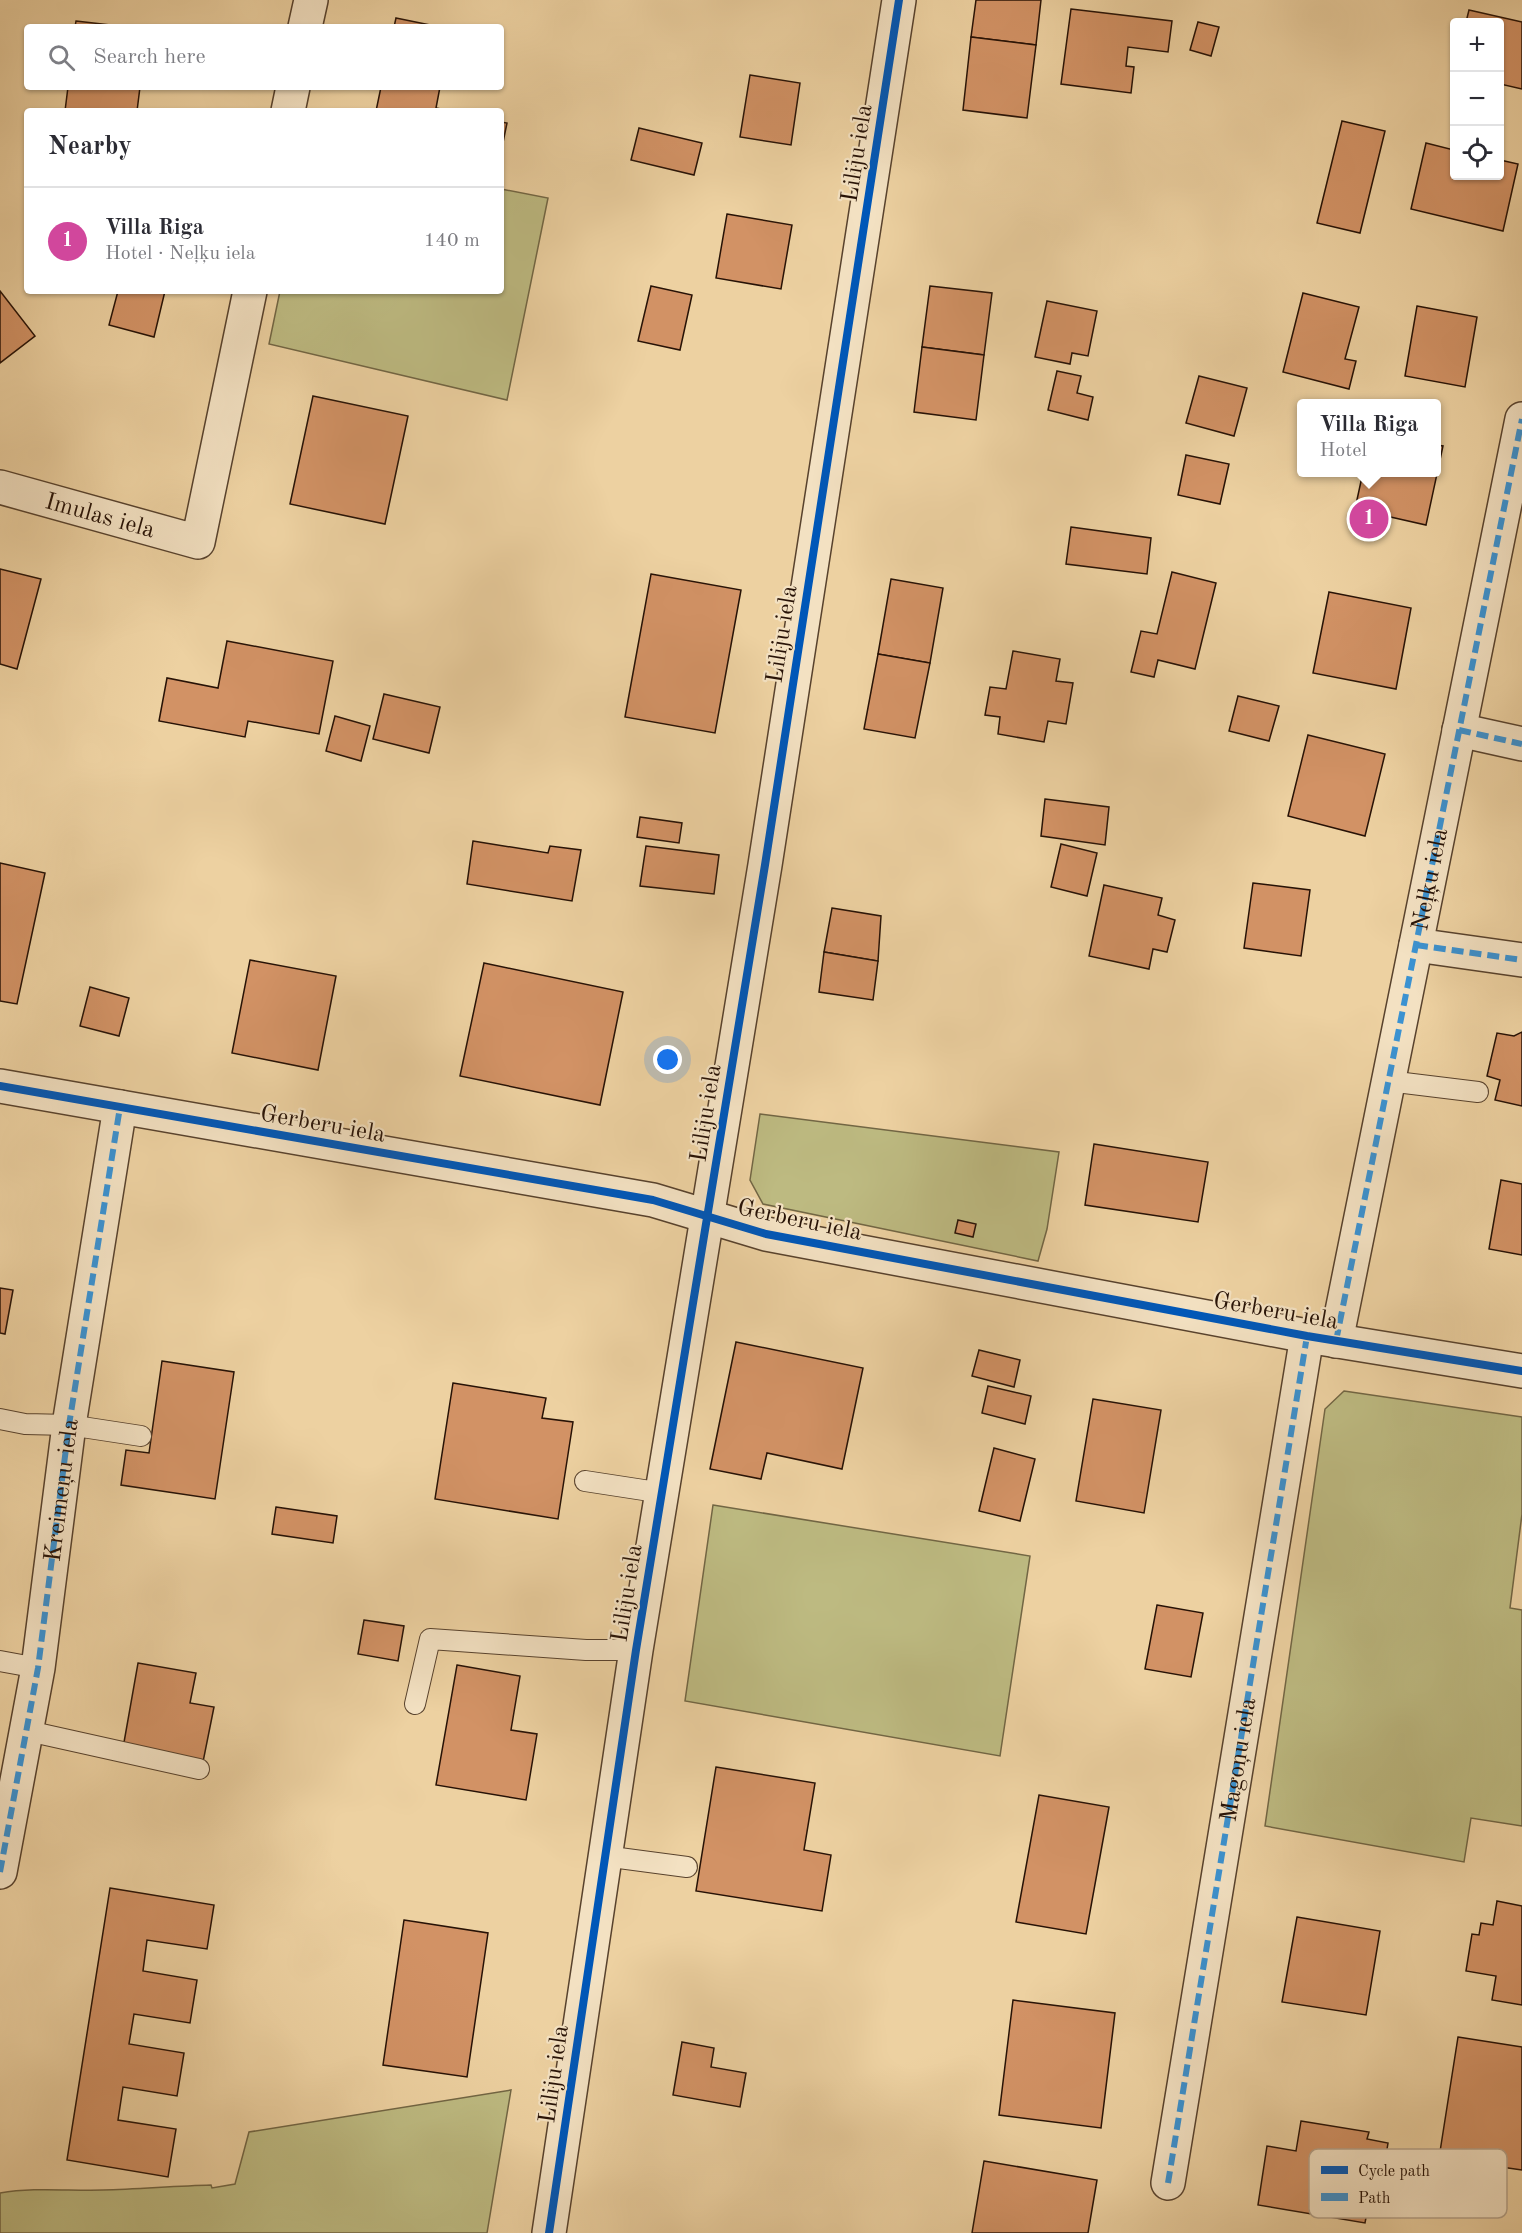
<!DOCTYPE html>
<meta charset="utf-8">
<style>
body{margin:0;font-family:"Old Standard TT",serif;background:#f2f2f3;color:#2b2b33}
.controls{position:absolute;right:18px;top:18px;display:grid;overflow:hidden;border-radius:6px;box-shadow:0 2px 4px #0004}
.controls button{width:54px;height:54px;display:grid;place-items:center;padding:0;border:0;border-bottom:2px solid #e1e1e2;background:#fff;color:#2b2b33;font:30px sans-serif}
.you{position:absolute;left:668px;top:1060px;width:21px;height:21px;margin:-15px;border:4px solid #fff;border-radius:50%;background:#1a73e8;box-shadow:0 0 0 9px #1a73e833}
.badge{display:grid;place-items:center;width:39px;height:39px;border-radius:50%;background:#ea580c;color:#fff;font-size:20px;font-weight:700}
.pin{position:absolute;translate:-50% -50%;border:3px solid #fff;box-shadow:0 2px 6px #0006}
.popup{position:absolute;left:1297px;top:399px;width:144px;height:78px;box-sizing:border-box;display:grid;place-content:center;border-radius:6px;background:#fff;filter:drop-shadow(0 2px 4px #0005);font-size:20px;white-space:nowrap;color:#7c7c81}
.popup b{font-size:22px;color:#2b2b33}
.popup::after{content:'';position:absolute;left:50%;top:100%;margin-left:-12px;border:12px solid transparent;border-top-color:#fff}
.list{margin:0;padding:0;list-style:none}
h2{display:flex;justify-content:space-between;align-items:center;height:78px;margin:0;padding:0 24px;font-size:26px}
h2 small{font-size:20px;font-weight:400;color:#7c7c81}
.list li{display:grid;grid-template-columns:39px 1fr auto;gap:18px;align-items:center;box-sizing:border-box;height:108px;padding:0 24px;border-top:2px solid #e1e1e2}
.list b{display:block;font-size:22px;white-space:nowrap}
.list p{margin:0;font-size:20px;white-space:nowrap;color:#7c7c81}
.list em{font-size:20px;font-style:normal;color:#7c7c81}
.icon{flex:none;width:33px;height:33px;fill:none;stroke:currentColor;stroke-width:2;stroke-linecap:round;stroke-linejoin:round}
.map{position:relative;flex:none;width:1522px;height:2233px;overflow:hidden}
.search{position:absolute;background:#fff;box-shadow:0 2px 4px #0004;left:24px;top:24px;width:480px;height:66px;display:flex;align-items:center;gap:15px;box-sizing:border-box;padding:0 21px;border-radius:6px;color:#7c7c81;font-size:22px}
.panel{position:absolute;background:#fff;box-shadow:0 2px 4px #0004;left:24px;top:108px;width:480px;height:186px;border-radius:6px}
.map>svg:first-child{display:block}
</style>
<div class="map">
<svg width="1522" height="2233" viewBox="0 0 1522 2233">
<rect width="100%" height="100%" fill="#edd1a1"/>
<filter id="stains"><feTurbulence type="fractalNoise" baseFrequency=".00333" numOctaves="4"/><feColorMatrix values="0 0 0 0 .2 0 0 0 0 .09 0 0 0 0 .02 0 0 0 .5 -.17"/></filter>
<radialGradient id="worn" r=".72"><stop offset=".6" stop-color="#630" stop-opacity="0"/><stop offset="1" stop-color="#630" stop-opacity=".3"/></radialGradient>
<g fill="#bdba81" stroke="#726644" stroke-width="1.5">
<polygon points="501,189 548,198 507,400 269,344 280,291 501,291"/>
<polygon points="760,1114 1059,1152 1047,1229 1038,1261 763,1204 750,1180"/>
<polygon points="1344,1391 1522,1417 1522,1514 1510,1608 1522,1610 1522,1826 1471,1818 1464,1862 1265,1826 1325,1409"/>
<polygon points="713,1505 1030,1556 1000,1756 685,1701"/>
<path d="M511,2090L487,2233H0V2193C34,2187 68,2191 103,2190C139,2189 175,2186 211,2185L212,2188L235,2184L249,2132Z"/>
</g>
<g fill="#d29265" stroke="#271206" stroke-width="1.5">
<polygon points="976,0 1041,0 1036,45 971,37"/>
<polygon points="1071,9 1172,21 1168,52 1128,47 1126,66 1134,67 1131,93 1061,84"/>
<polygon points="1469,10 1522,22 1522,89 1500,84 1500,22 1466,22"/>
<polygon points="396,18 440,27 394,27"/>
<polygon points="76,21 128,27 75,27"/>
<polygon points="1198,22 1219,27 1211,56 1190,50"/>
<polygon points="971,37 1036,45 1027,118 963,110"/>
<polygon points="750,75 800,83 791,145 740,137"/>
<polygon points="68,87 140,87 137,111 65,111"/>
<polygon points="381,87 440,87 436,108 451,111 376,111"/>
<polygon points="1342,121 1385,131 1360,233 1317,223"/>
<polygon points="501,122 507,123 501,152"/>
<polygon points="639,128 702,143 694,175 631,160"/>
<polygon points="1426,143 1454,150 1454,176 1500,176 1500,160 1518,164 1503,231 1411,209"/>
<polygon points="727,214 792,225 781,289 716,278"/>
<polygon points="651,286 692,295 680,350 638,341"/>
<polygon points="930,286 992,293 984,355 922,347"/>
<polygon points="0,291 35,336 0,363"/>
<polygon points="118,291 165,291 154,337 109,325"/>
<polygon points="1303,293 1359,307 1345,359 1356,361 1349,389 1283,372"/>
<polygon points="1047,301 1097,311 1088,356 1072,353 1070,364 1035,357"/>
<polygon points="1417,306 1477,317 1465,387 1405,376"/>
<polygon points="922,347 984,355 976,420 914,412"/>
<polygon points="1057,371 1081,376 1077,393 1093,397 1088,420 1048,410"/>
<polygon points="1199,376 1247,388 1234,436 1186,423"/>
<polygon points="313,396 408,416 385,524 290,504"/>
<polygon points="1436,445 1443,446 1426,525 1355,509 1363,472 1436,472"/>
<polygon points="1186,455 1229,464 1220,504 1178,495"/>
<polygon points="1071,527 1151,538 1147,574 1066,564"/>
<polygon points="0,569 41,579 17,669 0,664"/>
<polygon points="1172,572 1216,583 1195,669 1158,660 1154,677 1131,672 1141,631 1157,634"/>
<polygon points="651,574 741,590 715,733 625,717"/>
<polygon points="891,579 943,588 930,663 878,654"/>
<polygon points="1329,592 1411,608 1396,689 1313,673"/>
<polygon points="227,641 333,661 319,734 248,721 245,737 159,721 167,678 218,688"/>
<polygon points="1013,651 1060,659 1056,681 1073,683 1066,724 1048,721 1044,742 998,734 1000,717 985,715 990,687 1006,689"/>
<polygon points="878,654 930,663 915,738 864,729"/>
<polygon points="384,694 440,707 429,753 373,739"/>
<polygon points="1238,696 1279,706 1269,741 1229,731"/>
<polygon points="335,716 370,726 361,761 326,751"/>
<polygon points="1308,735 1385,754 1365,836 1288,816"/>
<polygon points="1045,799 1109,807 1105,845 1041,836"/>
<polygon points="640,817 682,823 679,843 637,837"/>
<polygon points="473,841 548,853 550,846 581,850 572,901 467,884"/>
<polygon points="1061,844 1097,853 1087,896 1051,887"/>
<polygon points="646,846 719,855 714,894 640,886"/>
<polygon points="0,863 45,873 17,1004 0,1001"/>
<polygon points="1253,883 1310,890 1301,956 1244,948"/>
<polygon points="1104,885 1162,898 1158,915 1175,920 1167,952 1153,949 1149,969 1089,956"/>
<polygon points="832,908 881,916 878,961 824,952"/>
<polygon points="824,952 878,961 873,1000 819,992"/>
<polygon points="250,960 336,976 318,1070 232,1053"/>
<polygon points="484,963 623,992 600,1105 460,1076"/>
<polygon points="90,987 129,998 119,1036 80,1026"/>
<polygon points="1522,1032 1522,1106 1495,1100 1500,1080 1487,1076 1497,1033 1514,1036"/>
<polygon points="1094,1144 1208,1162 1198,1222 1085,1205"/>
<polygon points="1501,1180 1522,1184 1522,1255 1489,1249"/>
<polygon points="958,1220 976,1224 973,1237 955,1233"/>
<polygon points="0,1288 13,1290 5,1334 0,1333"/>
<polygon points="736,1342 863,1368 842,1469 767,1453 761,1479 710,1469"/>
<polygon points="979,1350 1020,1360 1014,1387 972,1376"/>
<polygon points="162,1361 234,1372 215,1499 121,1485 126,1450 149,1453"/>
<polygon points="453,1383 546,1398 542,1418 573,1422 558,1519 435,1499"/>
<polygon points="988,1386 1031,1396 1025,1424 982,1413"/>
<polygon points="1093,1399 1161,1410 1144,1513 1076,1501"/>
<polygon points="994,1448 1035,1459 1020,1521 979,1511"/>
<polygon points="276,1507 337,1516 333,1543 272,1534"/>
<polygon points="1157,1605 1203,1613 1191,1677 1145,1669"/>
<polygon points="364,1620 404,1626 398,1661 358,1654"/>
<polygon points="138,1663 196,1673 190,1703 214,1707 203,1762 123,1748"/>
<polygon points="457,1665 520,1676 511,1730 537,1734 526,1800 436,1785"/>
<polygon points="716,1767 815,1783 804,1850 831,1855 822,1911 696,1891"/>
<polygon points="1039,1795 1109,1807 1086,1934 1016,1922"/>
<polygon points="110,1888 214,1905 207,1949 147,1940 143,1971 197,1980 190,2023 134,2014 129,2044 184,2053 177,2096 123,2087 118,2120 176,2129 168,2177 67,2160"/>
<polygon points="1497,1901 1522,1906 1522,2005 1492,2000 1496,1976 1466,1971 1472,1934 1479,1935 1481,1923 1493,1925"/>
<polygon points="1297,1917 1380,1931 1366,2015 1282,2002"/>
<polygon points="404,1920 488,1933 467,2077 383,2065"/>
<polygon points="1013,2000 1115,2013 1101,2128 999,2115"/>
<polygon points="1458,2037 1522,2047 1522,2170 1439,2158"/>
<polygon points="682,2042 714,2048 711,2067 746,2073 740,2107 673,2095"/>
<polygon points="1301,2121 1369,2132 1367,2139 1388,2143 1378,2204 1369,2202 1365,2223 1258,2205 1267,2146 1296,2151"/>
<polygon points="984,2161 1097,2180 1088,2233 972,2233"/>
</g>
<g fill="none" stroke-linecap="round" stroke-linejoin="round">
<defs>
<g id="lane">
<polyline points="1388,1081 1478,1092"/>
<polyline points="0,1419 25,1424 69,1425 141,1436"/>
<polyline points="585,1481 663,1493"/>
<polyline points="0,1661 38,1668"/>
<polyline points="415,1704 430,1639 586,1650 636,1650"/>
<polyline points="28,1731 199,1769"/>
<polyline points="604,1856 687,1867"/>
</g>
<g id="street">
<polyline points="305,27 311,0"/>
<polyline points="288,111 293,87"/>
<path id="s1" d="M0,487L198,542L250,291"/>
<polyline points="1459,730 1522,744"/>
<polyline points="1416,945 1522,960"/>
<polyline points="0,1086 653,1200 766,1234 1307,1336 1522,1371"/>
<path id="s2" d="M1336,1341L1522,419"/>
<polyline points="0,1872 38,1668 69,1425 120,1107"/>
<path id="s3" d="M1168,2183L1307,1336"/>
<polyline points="549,2233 636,1650 765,865 899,0"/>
</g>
</defs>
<use href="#lane" stroke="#58422d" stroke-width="22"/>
<use href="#street" stroke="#58422d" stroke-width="36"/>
<use href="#lane" stroke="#f3e1c2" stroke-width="20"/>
<use href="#street" stroke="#f3e1c2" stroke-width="33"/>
<g stroke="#3b92d1" stroke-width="6" stroke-dasharray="12 6" stroke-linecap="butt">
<polyline points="1459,730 1522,744"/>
<polyline points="1416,945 1522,960"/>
<polyline points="1336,1341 1522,419"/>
<path id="s4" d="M0,1872L38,1668L69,1425L120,1107"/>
<polyline points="1168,2183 1307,1336"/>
</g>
<defs>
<g id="cycleway">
<polyline points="0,1086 653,1200 766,1234 1307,1336 1522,1371"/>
<polyline points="549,2233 636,1650 765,865 899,0"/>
</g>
</defs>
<use href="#cycleway" stroke="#f3e1c2" stroke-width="11"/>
<use href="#cycleway" stroke="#0057b8" stroke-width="8"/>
</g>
<g text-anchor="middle" stroke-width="4.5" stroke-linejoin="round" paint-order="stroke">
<g font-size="24" fill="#271206" stroke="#f3e1c2">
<text transform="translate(856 153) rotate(-81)" y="8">Liliju iela</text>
<text dy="8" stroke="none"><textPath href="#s1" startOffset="104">Imulas iela</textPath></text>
<text transform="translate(781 634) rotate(-81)" y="8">Liliju iela</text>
<text dy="8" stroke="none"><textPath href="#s2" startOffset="471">Neļķu iela</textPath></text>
<text transform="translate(705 1113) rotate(-81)" y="8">Liliju iela</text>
<text transform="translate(323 1123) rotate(10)" y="8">Gerberu iela</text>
<text transform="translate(800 1219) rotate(12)" y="8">Gerberu iela</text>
<text transform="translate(1276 1310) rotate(10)" y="8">Gerberu iela</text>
<text dy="8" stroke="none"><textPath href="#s4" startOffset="387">Kreimeņu iela</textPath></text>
<text transform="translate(626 1593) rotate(-81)" y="8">Liliju iela</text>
<text dy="8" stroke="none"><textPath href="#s3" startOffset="429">Magoņu iela</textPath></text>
<text transform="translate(553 2074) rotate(-82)" y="8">Liliju iela</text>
</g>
</g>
<rect x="1309" y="2149" width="198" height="69" rx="9" fill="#f3e1c2" stroke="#b6a38a" stroke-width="1.5"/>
<rect x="1321" y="2166" width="27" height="8" fill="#0057b8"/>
<rect x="1321" y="2193" width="27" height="8" fill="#3b92d1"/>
<g font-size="16" fill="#271206">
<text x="1358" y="2176">Cycle path</text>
<text x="1358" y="2203">Path</text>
</g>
<rect width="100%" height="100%" filter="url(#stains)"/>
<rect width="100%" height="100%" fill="url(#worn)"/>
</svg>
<div class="controls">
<button>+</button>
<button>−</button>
<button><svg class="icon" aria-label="locate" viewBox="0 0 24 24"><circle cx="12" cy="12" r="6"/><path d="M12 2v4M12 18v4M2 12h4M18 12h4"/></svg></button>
</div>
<div class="you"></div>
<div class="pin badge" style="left:1369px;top:519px;background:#d1479c">1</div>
<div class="popup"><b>Villa Riga</b>Hotel</div>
<div class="search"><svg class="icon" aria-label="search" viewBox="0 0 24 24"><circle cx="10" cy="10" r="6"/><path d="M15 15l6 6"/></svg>Search here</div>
<section class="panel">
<h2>Nearby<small></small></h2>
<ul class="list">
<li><span class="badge" style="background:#d1479c">1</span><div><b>Villa Riga</b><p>Hotel · Neļķu iela</p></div><em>140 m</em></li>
</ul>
</section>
</div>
